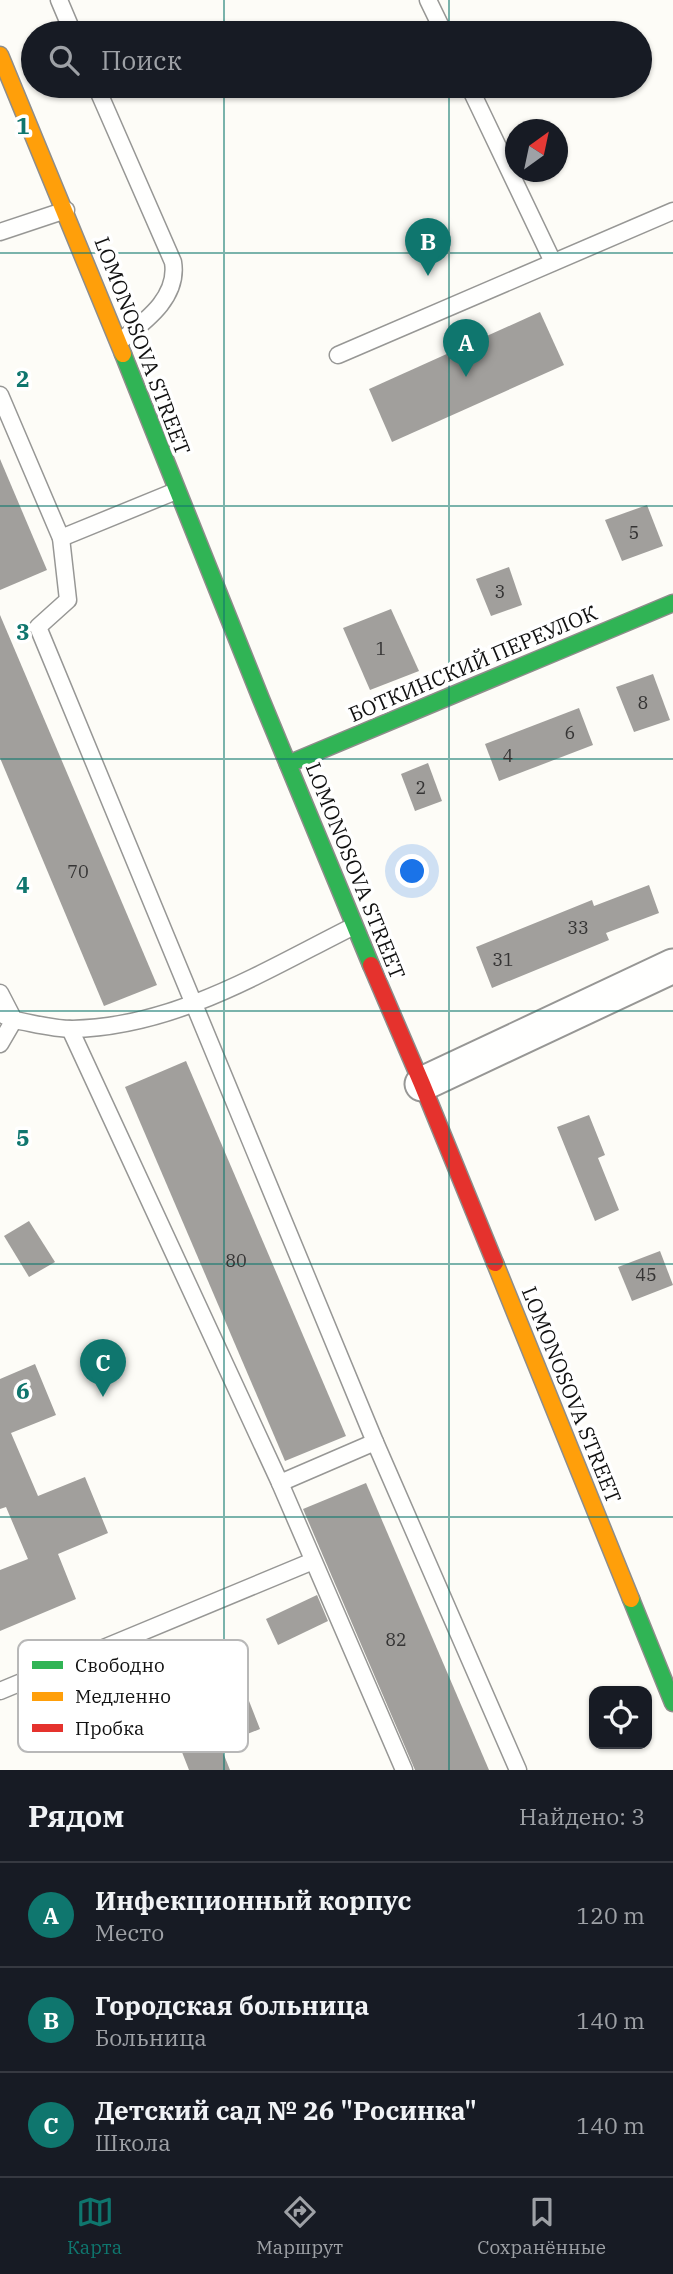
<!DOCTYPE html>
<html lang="ru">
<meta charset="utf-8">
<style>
body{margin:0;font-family:"IBM Plex Serif",serif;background:#242831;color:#f1f3f6}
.controls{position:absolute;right:21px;bottom:21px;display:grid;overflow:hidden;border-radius:14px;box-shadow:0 2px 5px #0004}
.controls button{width:63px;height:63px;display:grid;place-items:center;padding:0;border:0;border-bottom:2px solid #363941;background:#171b24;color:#f1f3f6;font:35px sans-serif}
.compass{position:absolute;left:505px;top:119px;width:63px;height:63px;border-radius:50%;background:#171b24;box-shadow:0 2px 5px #0004;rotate:33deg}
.you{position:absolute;left:413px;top:872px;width:24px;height:24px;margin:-18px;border:5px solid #fff;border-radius:50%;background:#1a73e8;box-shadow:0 0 0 10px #1a73e833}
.badge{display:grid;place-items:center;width:46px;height:46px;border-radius:50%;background:#0f766e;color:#fff;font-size:23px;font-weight:700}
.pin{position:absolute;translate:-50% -58px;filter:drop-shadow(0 2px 4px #0008)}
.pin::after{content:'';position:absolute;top:37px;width:24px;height:21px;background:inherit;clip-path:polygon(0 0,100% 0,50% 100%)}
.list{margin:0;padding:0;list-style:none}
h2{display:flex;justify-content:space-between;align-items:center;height:91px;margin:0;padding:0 28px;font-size:30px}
h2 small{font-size:23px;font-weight:400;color:#9ea1a6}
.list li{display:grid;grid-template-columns:46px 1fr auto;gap:21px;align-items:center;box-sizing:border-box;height:105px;padding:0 28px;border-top:2px solid #363941}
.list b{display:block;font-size:26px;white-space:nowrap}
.list p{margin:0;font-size:23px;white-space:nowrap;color:#9ea1a6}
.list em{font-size:23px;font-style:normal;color:#9ea1a6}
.icon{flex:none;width:38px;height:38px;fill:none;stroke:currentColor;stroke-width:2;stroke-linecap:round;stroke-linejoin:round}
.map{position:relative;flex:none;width:673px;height:1770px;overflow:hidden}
.search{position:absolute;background:#171b24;box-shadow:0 2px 5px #0004;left:21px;right:21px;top:21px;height:77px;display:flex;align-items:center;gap:18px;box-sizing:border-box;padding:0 24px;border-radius:38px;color:#9ea1a6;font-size:26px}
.sheet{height:406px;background:#171b24}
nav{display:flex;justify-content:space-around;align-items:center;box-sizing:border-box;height:98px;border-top:2px solid #363941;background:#171b24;font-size:19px;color:#9ea1a6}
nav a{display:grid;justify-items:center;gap:4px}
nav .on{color:#0f766e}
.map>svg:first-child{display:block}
</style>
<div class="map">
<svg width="673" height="1770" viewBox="0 0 673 1770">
<rect width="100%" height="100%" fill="#fdfcf7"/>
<g fill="#a19f9c">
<polygon points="540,312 564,365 392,442 369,389"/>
<polygon points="0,459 47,570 0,590"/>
<polygon points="647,505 663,546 622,561 605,520"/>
<polygon points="509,567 522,605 491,616 476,579"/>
<polygon points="391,609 419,671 370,690 343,628"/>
<polygon points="0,615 157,985 104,1006 0,758"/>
<polygon points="653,674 670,720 634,732 616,687"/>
<polygon points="579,708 593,745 499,781 485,744"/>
<polygon points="428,763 442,801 415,811 401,774"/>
<polygon points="649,885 659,913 606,933 609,940 492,988 476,947 592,900 594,906"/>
<polygon points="186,1061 346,1436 285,1461 125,1087"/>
<polygon points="589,1115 605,1155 598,1158 619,1210 595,1221 557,1127"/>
<polygon points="29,1221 55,1262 29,1277 4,1236"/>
<polygon points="660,1251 673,1285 632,1301 618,1267"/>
<polygon points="35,1364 56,1415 11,1433 38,1496 85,1477 108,1533 58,1554 76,1599 0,1631 0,1570 28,1559 6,1507 0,1509 0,1379"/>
<polygon points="366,1483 489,1770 415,1770 336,1586 303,1509"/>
<polygon points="317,1595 328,1621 278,1645 266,1619"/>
<polygon points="173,1651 190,1692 238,1673 260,1729 220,1745 230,1770 189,1770 167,1714 122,1732 101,1680"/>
</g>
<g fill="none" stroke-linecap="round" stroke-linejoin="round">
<defs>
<g id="lane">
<polyline points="59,0 73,33"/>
<polyline points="428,0 444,33"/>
<path d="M96,86L173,262C179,298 144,322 119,342"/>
<polyline points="469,86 553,262"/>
<polyline points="0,232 66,210"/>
<polyline points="338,355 673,211"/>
<polyline points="0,395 61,538 68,600 38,627 375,1442 518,1770"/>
<polyline points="61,538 176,491"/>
<path d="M0,993L14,1020C32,1023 53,1029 72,1029C175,1027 264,971 354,926"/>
<polyline points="70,1029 280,1483 404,1770"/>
<polyline points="0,1044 14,1020 5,1016"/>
<polyline points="280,1483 375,1442"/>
<polyline points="0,1691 313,1561"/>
</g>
<polyline id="street" points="422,1084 673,966"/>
<g id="fast">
<polyline points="123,354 261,699 371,965"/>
<polyline points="288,764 673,603"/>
<polyline points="631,1599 673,1703"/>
</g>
<g id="slow">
<polyline points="0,55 123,354"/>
<polyline points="495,1263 631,1599"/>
</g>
<polyline id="jam" points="371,965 422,1084 495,1263"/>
</defs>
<use href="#lane" stroke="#979795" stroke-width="19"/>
<use href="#street" stroke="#979795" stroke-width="37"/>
<use href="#fast" stroke="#8e8d8b" stroke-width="19"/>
<use href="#slow" stroke="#8e8d8b" stroke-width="19"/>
<use href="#jam" stroke="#8e8d8b" stroke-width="19"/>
<use href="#lane" stroke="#fffffe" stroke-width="16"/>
<use href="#street" stroke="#fffffe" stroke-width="33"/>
<use href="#fast" stroke="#30b455" stroke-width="16"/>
<use href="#slow" stroke="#ff9f0a" stroke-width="16"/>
<use href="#jam" stroke="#e5322d" stroke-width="16"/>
</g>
<path fill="none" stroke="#0f766e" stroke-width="2" stroke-opacity="0.55" d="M224,0V33M449,0V33M224,86V1770M449,86V1770M0,253H673M0,506H673M0,759H673M0,1011H673M0,1264H673M0,1517H673"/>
<g text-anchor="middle" stroke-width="7" stroke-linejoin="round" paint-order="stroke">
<g font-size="18" fill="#353434">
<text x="634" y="539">5</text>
<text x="500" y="598">3</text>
<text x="381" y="655">1</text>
<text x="643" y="709">8</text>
<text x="570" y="739">6</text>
<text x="508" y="762">4</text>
<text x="421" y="794">2</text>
<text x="78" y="878">70</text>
<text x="578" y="934">33</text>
<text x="503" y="966">31</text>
<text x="236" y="1267">80</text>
<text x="646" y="1281">45</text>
<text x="396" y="1646">82</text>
</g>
<g font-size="21" fill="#111" stroke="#fff">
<text transform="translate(142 346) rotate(69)" y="7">LOMONOSOVA STREET</text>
<text transform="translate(473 664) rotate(-23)" y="7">БОТКИНСКИЙ ПЕРЕУЛОК</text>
<text transform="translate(355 871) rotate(68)" y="7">LOMONOSOVA STREET</text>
<text transform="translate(571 1395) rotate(68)" y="7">LOMONOSOVA STREET</text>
</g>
</g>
<rect x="18" y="1640" width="230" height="112" rx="10" fill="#fff" stroke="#b8b8b8" stroke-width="2"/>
<rect x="32" y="1661" width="31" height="8" fill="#30b455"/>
<rect x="32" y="1692" width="31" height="9" fill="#ff9f0a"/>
<rect x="32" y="1724" width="31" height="8" fill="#e5322d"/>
<g font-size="19" fill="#111">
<text x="75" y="1672">Свободно</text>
<text x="75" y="1703">Медленно</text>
<text x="75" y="1735">Пробка</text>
</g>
<g font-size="23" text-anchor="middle" font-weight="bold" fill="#0f766e" stroke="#fff" stroke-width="7" stroke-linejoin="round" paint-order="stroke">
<text x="23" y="134">1</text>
<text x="23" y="387">2</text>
<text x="23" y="640">3</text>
<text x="23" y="893">4</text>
<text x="23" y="1146">5</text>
<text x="23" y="1399">6</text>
</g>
</svg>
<div class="controls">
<button><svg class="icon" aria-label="locate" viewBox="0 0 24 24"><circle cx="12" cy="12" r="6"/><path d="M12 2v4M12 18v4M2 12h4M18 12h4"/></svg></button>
</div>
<svg class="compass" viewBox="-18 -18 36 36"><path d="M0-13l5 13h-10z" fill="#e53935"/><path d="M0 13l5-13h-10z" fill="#9ea1a6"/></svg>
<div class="you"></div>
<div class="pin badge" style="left:466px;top:377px">A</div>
<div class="pin badge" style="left:428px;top:276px">B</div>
<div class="pin badge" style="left:103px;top:1397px">C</div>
<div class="search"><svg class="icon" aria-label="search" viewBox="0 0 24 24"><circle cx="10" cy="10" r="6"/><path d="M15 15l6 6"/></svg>Поиск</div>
</div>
<section class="sheet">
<h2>Рядом<small>Найдено: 3</small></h2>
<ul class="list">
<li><span class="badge">A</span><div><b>Инфекционный корпус</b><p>Место</p></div><em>120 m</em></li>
<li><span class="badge">B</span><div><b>Городская больница</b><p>Больница</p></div><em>140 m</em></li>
<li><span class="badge">C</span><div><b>Детский сад № 26 &quot;Росинка&quot;</b><p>Школа</p></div><em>140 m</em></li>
</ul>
</section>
<nav>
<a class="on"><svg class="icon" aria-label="map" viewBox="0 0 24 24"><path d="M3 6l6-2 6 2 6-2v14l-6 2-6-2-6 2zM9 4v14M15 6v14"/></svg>Карта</a>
<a><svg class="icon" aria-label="directions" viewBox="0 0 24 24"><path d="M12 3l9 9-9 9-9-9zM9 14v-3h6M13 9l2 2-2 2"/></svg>Маршрут</a>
<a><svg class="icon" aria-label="saved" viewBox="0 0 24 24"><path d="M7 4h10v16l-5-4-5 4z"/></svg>Сохранённые</a>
</nav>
